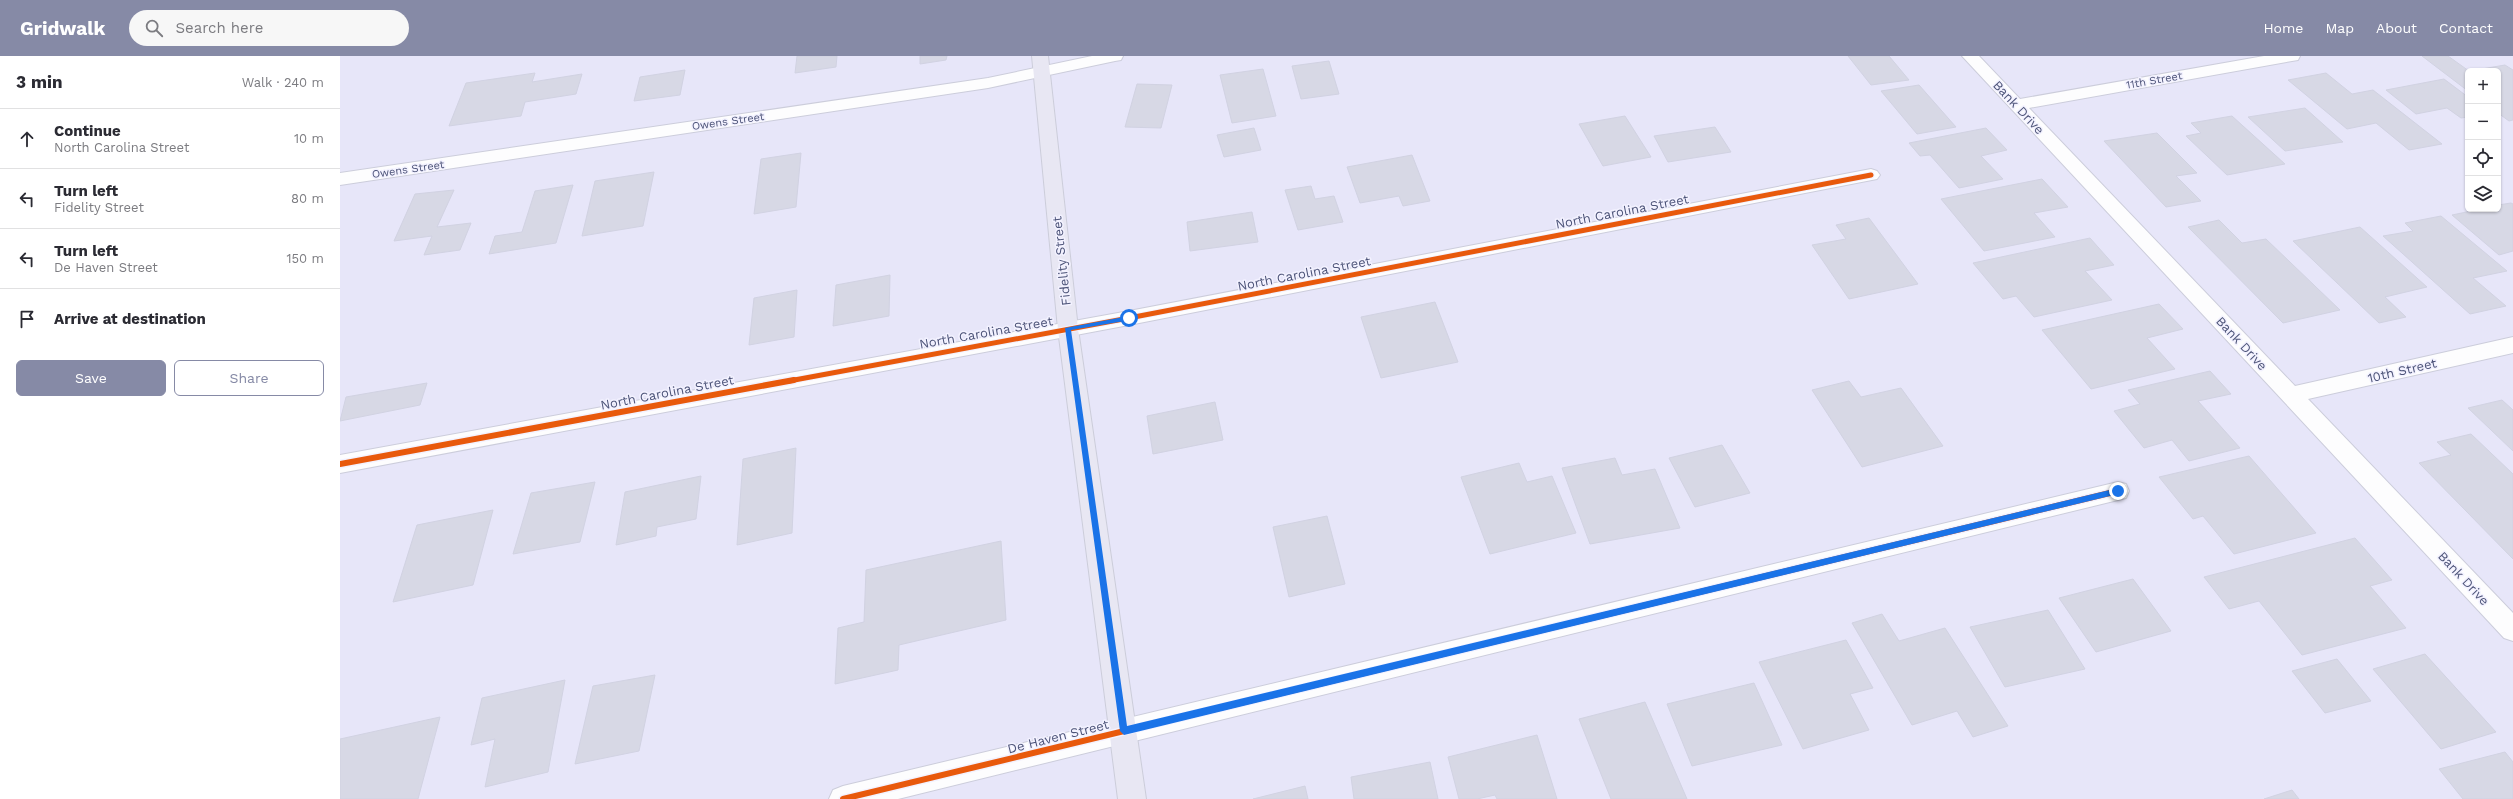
<!DOCTYPE html>
<meta charset="utf-8">
<style>
body{margin:0;font-family:"Work Sans",sans-serif;background:#f7f7f7;color:#2b2b33}
.controls{position:absolute;right:12px;top:12px;display:grid;overflow:hidden;border-radius:6px;box-shadow:0 1px 3px #0004}
.controls button{width:36px;height:36px;display:grid;place-items:center;padding:0;border:0;border-bottom:1px solid #e1e1e2;background:#fff;color:#2b2b33;font:20px sans-serif}
.stop{position:absolute;width:12px;height:12px;margin:-9px;border:3px solid #1a73e8;border-radius:50%;background:#fff}
.stop.end{background:#1a73e8;border-color:#fff;box-shadow:0 1px 4px #0008}
.list{margin:0;padding:0;list-style:none}
h2{display:flex;justify-content:space-between;align-items:center;height:52px;margin:0;padding:0 16px;font-size:17px}
h2 small{font-size:13px;font-weight:400;color:#7c7c81}
.list li{display:grid;grid-template-columns:26px 1fr auto;gap:12px;align-items:center;box-sizing:border-box;height:60px;padding:0 16px;border-top:1px solid #e1e1e2}
.list b{display:block;font-size:15px;white-space:nowrap}
.list p{margin:0;font-size:13px;white-space:nowrap;color:#7c7c81}
.list em{font-size:13px;font-style:normal;color:#7c7c81}
.actions{display:flex;gap:8px;padding:12px 16px}
.actions a{flex:1;padding:9px 0;border:1px solid #868aa6;border-radius:6px;text-align:center;font-size:14px;color:#868aa6}
.actions .main{background:#868aa6;color:#fff}
.icon{flex:none;width:22px;height:22px;fill:none;stroke:currentColor;stroke-width:2;stroke-linecap:round;stroke-linejoin:round}
.map{position:relative;flex:none;width:2173px;height:743px;overflow:hidden}
header{display:flex;align-items:center;gap:24px;box-sizing:border-box;height:56px;padding:0 20px;background:#868aa6;color:#fff}
header strong{font-size:19px}
nav{display:flex;gap:22px;margin-inline-start:auto;font-size:14px}
.search{width:280px;height:36px;background:#f7f7f7;display:flex;align-items:center;gap:10px;box-sizing:border-box;padding:0 14px;border-radius:22px;color:#7c7c81;font-size:15px}
main{display:flex}
aside{flex:1;background:#fff}
.map>svg:first-child{display:block}
</style>
<header>
<strong>Gridwalk</strong>
<div class="search"><svg class="icon" aria-label="search" viewBox="0 0 24 24"><circle cx="10" cy="10" r="6"/><path d="M15 15l6 6"/></svg>Search here</div>
<nav><a>Home</a><a>Map</a><a>About</a><a>Contact</a></nav>
</header>
<main>
<aside>
<h2>3 min<small>Walk · 240 m</small></h2>
<ul class="list">
<li><svg class="icon" aria-label="ahead" viewBox="0 0 24 24"><path d="M12 20V5M6 11l6-6 6 6"/></svg><div><b>Continue</b><p>North Carolina Street</p></div><em>10 m</em></li>
<li><svg class="icon" aria-label="left" viewBox="0 0 24 24"><path d="M17 20v-9H6M10 6l-5 5 5 5"/></svg><div><b>Turn left</b><p>Fidelity Street</p></div><em>80 m</em></li>
<li><svg class="icon" aria-label="left" viewBox="0 0 24 24"><path d="M17 20v-9H6M10 6l-5 5 5 5"/></svg><div><b>Turn left</b><p>De Haven Street</p></div><em>150 m</em></li>
<li><svg class="icon" aria-label="arrive" viewBox="0 0 24 24"><path d="M6 21V4h12l-3 4 3 4H6"/></svg><div><b>Arrive at destination</b></div></li>
</ul>
<div class="actions"><a class="main">Save</a><a>Share</a></div>
</aside>
<div class="map">
<svg width="2173" height="743" viewBox="0 0 2173 743">
<rect width="100%" height="100%" fill="#f0eff9"/>
<path fill="#e7e6f9" fill-rule="evenodd" d="M0,0H2173V743H0ZM2128,15H2158V153H2128Z"/>
<g fill="#d7d8e5" stroke="#d1d2e2">
<polygon points="457,0 497,0 496,11 455,17"/>
<polygon points="580,0 607,0 606,4 580,8"/>
<polygon points="1508,0 1549,0 1569,24 1531,29"/>
<polygon points="2082,0 2108,0 2129,15 2128,35"/>
<polygon points="989,5 999,38 961,43 952,10"/>
<polygon points="2165,9 2173,14 2173,64 2169,65 2158,57 2158,15 2130,15"/>
<polygon points="923,13 936,60 892,67 880,19"/>
<polygon points="345,14 340,39 294,45 300,21"/>
<polygon points="195,17 192,26 242,18 236,38 185,46 181,60 109,70 126,27"/>
<polygon points="1986,17 2012,38 2033,34 2102,88 2069,94 2036,67 2007,73 1948,24"/>
<polygon points="2104,23 2128,41 2128,61 2121,62 2107,52 2076,58 2046,34"/>
<polygon points="797,28 832,29 821,72 785,71"/>
<polygon points="1579,29 1616,71 1577,78 1541,35"/>
<polygon points="1965,52 2003,86 1945,95 1908,61"/>
<polygon points="1285,60 1311,101 1263,110 1239,68"/>
<polygon points="1892,60 1945,108 1887,119 1846,80 1861,77 1851,67"/>
<polygon points="1375,71 1391,96 1328,106 1314,80"/>
<polygon points="914,72 921,94 884,101 877,79"/>
<polygon points="1646,72 1667,94 1641,100 1663,123 1619,132 1590,99 1580,100 1569,87"/>
<polygon points="1817,77 1857,117 1836,120 1861,145 1826,151 1764,85"/>
<polygon points="461,97 456,151 414,158 421,103"/>
<polygon points="1072,99 1090,145 1063,150 1059,140 1020,147 1007,111"/>
<polygon points="314,116 303,170 242,180 255,125"/>
<polygon points="1702,123 1728,151 1694,157 1715,181 1644,195 1601,143"/>
<polygon points="233,129 216,187 149,198 155,180 182,176 195,135"/>
<polygon points="971,130 975,143 994,140 1003,166 958,174 945,134"/>
<polygon points="114,134 97,171 131,167 120,194 84,199 92,180 54,185 75,138"/>
<polygon points="2171,147 2173,148 2173,195 2159,199 2112,159 2141,153 2158,153 2158,149"/>
<polygon points="912,156 918,186 850,195 847,166"/>
<polygon points="2101,160 2167,215 2133,222 2166,250 2130,258 2043,180 2073,175 2065,167"/>
<polygon points="1529,162 1578,228 1509,243 1472,189 1506,183 1496,169"/>
<polygon points="1879,164 1902,187 1926,183 2000,254 1943,267 1848,171"/>
<polygon points="2020,171 2087,231 2045,241 2066,261 2039,267 1953,185"/>
<polygon points="1750,182 1774,209 1745,215 1772,244 1694,261 1676,240 1663,243 1633,207"/>
<polygon points="550,219 549,260 493,270 496,229"/>
<polygon points="457,234 454,281 409,289 414,242"/>
<polygon points="1095,246 1118,306 1041,322 1021,261"/>
<polygon points="1819,248 1843,273 1807,282 1835,313 1751,333 1702,274"/>
<polygon points="1870,315 1891,338 1858,345 1900,392 1849,405 1832,384 1804,392 1774,355 1800,348 1788,334"/>
<polygon points="1509,325 1521,341 1561,332 1603,390 1522,411 1472,334"/>
<polygon points="87,327 80,349 0,365 6,341"/>
<polygon points="2162,344 2173,354 2173,395 2128,352"/>
<polygon points="875,346 883,384 813,398 807,360"/>
<polygon points="2131,378 2173,418 2173,503 2079,407 2111,399 2097,386"/>
<polygon points="1382,389 1410,437 1355,451 1329,402"/>
<polygon points="456,392 452,477 397,489 403,403"/>
<polygon points="1909,400 1976,477 1894,498 1863,460 1853,463 1819,421"/>
<polygon points="1275,402 1282,419 1315,413 1340,472 1250,488 1222,412"/>
<polygon points="1179,407 1187,426 1212,420 1236,477 1150,498 1121,421"/>
<polygon points="361,420 356,463 317,471 316,480 276,489 285,436"/>
<polygon points="255,426 240,486 173,498 191,437"/>
<polygon points="153,454 133,529 53,546 77,469"/>
<polygon points="987,460 1005,528 949,541 933,471"/>
<polygon points="2015,482 2052,524 2030,530 2066,572 1962,599 1919,545 1889,553 1864,521"/>
<polygon points="661,485 666,564 559,589 558,614 495,628 498,572 524,566 526,514"/>
<polygon points="1793,523 1831,575 1756,596 1719,542"/>
<polygon points="1708,554 1745,613 1665,631 1630,571"/>
<polygon points="1542,558 1559,585 1605,572 1668,670 1633,681 1617,655 1572,669 1512,567"/>
<polygon points="1506,584 1533,632 1510,638 1529,674 1463,693 1419,606"/>
<polygon points="2085,598 2156,676 2101,693 2033,613"/>
<polygon points="1997,603 2031,645 1985,657 1952,615"/>
<polygon points="315,619 299,695 235,708 253,630"/>
<polygon points="225,624 208,716 145,731 155,683 131,689 142,642"/>
<polygon points="1414,627 1442,689 1352,710 1327,648"/>
<polygon points="1305,646 1347,743 1271,743 1239,663"/>
<polygon points="100,661 78,743 0,743 0,683"/>
<polygon points="1197,679 1217,743 1157,743 1155,739 1137,743 1119,743 1108,701"/>
<polygon points="2165,696 2173,706 2173,743 2123,743 2099,713"/>
<polygon points="1090,706 1098,743 1014,743 1011,721"/>
<polygon points="965,730 968,743 913,743"/>
<polygon points="1952,734 1959,743 1924,743"/>
</g>
<g fill="none" stroke-linecap="round" stroke-linejoin="round">
<defs>
<g id="minor">
<polygon points="752,0 783,0 781,4 775,5 648,32 0,129 0,117 648,22"/>
<polygon points="1622,0 1639,0 1680,43 1924,0 1960,0 1958,4 1952,5 1689,52 1955,330 2173,281 2173,297 1968,343 2173,557 2173,585 2164,582"/>
<polygon points="1531,113 1537,115 1540,119 1537,123 789,269 0,417 0,399 789,255"/>
<polygon points="1778,426 1786,428 1789,435 1786,442 1778,444 558,743 489,743 493,734 503,730"/>
</g>
<polygon id="major" points="692,0 708,0 738,273 806,743 778,743 718,273"/>
</defs>
<use href="#minor" stroke="#cccddb" stroke-width="2"/>
<use href="#major" stroke="#cccdda" stroke-width="2"/>
<use href="#minor" fill="#fdfdfe" fill-rule="evenodd"/>
<use href="#major" fill="#e8e7f3" fill-rule="evenodd"/>
<defs>
<polyline id="cycleway-far1" points="449,325 789,262 1531,119"/>
<g id="cycleway">
<polyline points="0,408 454,324"/>
<polyline points="503,743 1778,435"/>
</g>
</defs>
<use href="#cycleway-far1" stroke="#f3f2ff" stroke-width="7"/>
<use href="#cycleway" stroke="#f3f2ff" stroke-width="9"/>
<use href="#cycleway-far1" stroke="#e8590c" stroke-width="5"/>
<use href="#cycleway" stroke="#e8590c" stroke-width="6"/>
</g>
<polygon fill="#1a73e8" points="789,260 791,264 731,274 787,670 1778,432 1781,435 1778,438 784,679 780,675 725,272"/>
<g text-anchor="middle" stroke-width="3" stroke-linejoin="round" paint-order="stroke">
<g font-size="11" fill="#4d5479" stroke="#f3f2ff">
<text transform="translate(1814 24) rotate(-10)" y="4">11th Street</text>
<text transform="translate(388 65) rotate(-8)" y="4">Owens Street</text>
<text transform="translate(68 113) rotate(-8)" y="4">Owens Street</text>
</g>
<g font-size="13" fill="#4d5479" stroke="#f3f2ff">
<text transform="translate(1679 51) rotate(47)" y="5">Bank Drive</text>
<text transform="translate(1282 155) rotate(-11)" y="5">North Carolina Street</text>
<text transform="translate(721 205) rotate(-96)" y="5">Fidelity Street</text>
<text transform="translate(964 217) rotate(-11)" y="5">North Carolina Street</text>
<text transform="translate(646 276) rotate(-10)" y="5">North Carolina Street</text>
<text transform="translate(1902 287) rotate(47)" y="5">Bank Drive</text>
<text transform="translate(2062 314) rotate(-13)" y="5">10th Street</text>
<text transform="translate(327 336) rotate(-11)" y="5">North Carolina Street</text>
<text transform="translate(2124 522) rotate(47)" y="5">Bank Drive</text>
<text transform="translate(718 680) rotate(-14)" y="5">De Haven Street</text>
</g>
</g>
</svg>
<div class="controls">
<button>+</button>
<button>−</button>
<button><svg class="icon" aria-label="locate" viewBox="0 0 24 24"><circle cx="12" cy="12" r="6"/><path d="M12 2v4M12 18v4M2 12h4M18 12h4"/></svg></button>
<button><svg class="icon" aria-label="layers" viewBox="0 0 24 24"><path d="M12 4l9 5-9 5-9-5zM3 14l9 5 9-5"/></svg></button>
</div>
<div class="stop" style="left:789px;top:262px"></div>
<div class="stop end" style="left:1778px;top:435px"></div>
</div>
</main>
